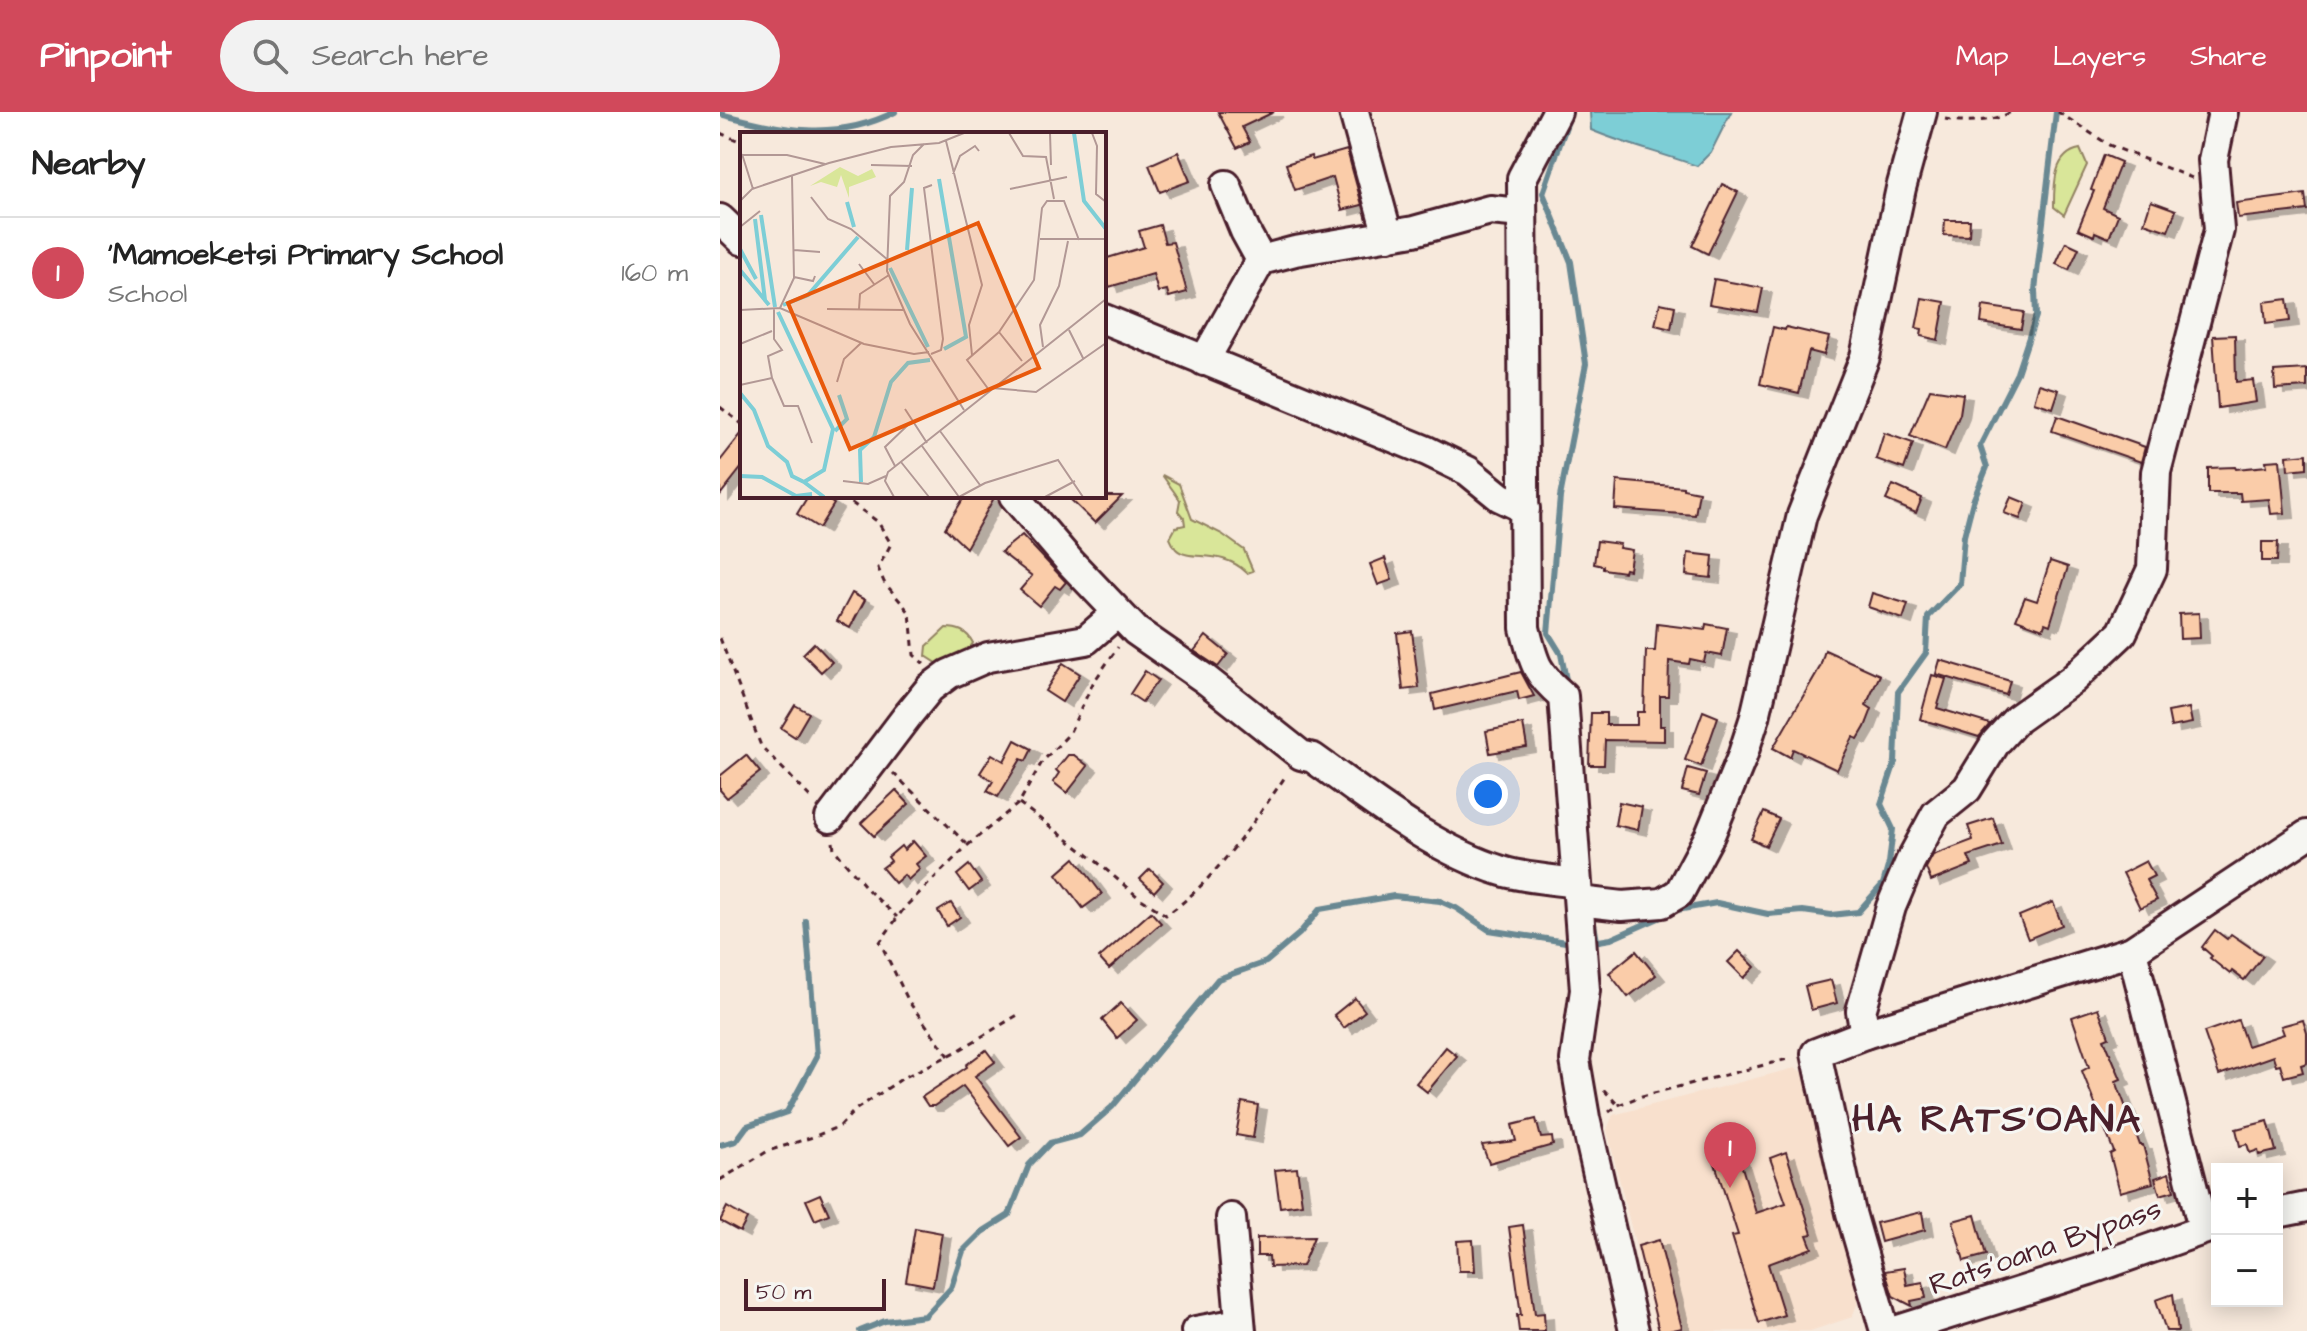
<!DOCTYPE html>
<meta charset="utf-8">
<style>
body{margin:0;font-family:"Architects Daughter",sans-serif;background:#f2f2f2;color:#222}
.controls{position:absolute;right:24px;bottom:24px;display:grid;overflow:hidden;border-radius:0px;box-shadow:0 4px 20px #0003}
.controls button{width:72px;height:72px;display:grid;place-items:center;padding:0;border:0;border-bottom:2px solid #e0e0e0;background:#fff;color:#222;font:40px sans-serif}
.scale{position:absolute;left:24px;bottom:20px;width:142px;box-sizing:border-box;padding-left:8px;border:4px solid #4a1f2b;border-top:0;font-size:22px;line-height:28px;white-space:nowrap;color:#4a1f2b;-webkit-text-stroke:6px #f6f6f2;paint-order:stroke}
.you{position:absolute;left:768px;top:682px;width:28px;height:28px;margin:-20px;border:6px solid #fff;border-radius:50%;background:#1a73e8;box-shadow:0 0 0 12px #1a73e833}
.badge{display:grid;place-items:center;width:52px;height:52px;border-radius:50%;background:#d1495b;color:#fff;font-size:26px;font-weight:700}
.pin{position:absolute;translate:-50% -66px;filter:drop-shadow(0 2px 4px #0008)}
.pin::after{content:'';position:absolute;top:42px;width:28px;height:24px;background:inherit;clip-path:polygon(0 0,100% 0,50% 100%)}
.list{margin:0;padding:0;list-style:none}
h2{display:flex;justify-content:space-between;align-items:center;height:104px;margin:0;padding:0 32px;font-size:34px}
h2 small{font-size:26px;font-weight:400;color:#767676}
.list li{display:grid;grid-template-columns:52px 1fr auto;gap:24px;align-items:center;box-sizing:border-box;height:112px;padding:0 32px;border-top:2px solid #e0e0e0}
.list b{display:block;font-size:30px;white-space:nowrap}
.list p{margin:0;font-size:26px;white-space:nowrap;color:#767676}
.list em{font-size:26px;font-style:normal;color:#767676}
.icon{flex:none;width:44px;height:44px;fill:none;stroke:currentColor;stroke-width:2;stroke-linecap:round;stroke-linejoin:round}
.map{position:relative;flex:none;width:1587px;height:1219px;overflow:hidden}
header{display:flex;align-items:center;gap:48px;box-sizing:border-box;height:112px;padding:0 40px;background:#d1495b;color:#fff}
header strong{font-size:38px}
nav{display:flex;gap:44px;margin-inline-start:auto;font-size:28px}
.search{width:560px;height:72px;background:#f2f2f2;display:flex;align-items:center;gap:20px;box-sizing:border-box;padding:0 28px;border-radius:44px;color:#767676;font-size:30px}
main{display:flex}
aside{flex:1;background:#fff}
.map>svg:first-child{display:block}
</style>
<header>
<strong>Pinpoint</strong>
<div class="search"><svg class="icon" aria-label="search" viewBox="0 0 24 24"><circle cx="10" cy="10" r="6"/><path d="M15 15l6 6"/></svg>Search here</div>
<nav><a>Map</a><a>Layers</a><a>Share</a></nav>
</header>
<main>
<aside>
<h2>Nearby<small></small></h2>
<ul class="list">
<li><span class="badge">1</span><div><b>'Mamoeketsi Primary School</b><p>School</p></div><em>160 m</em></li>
</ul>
</aside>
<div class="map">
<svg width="1587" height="1219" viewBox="0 0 1587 1219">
<defs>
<filter id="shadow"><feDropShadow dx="9" dy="5" stdDeviation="0" flood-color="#0004"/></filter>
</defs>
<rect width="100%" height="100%" fill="#f7e9dc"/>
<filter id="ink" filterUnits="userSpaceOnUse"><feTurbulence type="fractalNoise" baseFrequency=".0125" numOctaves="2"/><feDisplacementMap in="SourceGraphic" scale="16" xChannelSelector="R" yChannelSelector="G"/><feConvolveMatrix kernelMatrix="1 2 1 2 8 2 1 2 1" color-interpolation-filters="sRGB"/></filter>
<g filter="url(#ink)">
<polygon fill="#f8e0cd" points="1075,956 1090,964 1142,1180 1132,1205 1090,1219 937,1219 887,1018 893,1003"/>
<g fill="#d9e699" stroke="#928262" stroke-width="2">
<path d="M1360,37L1367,53L1344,103L1334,95C1334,73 1333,42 1360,37Z"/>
<path d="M442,363L459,372L472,407L502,422L524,438L533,459L527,461C501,435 470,451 456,437C453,434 452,430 450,426L456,415L465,413L464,406L458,399L460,388Z"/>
<path d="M226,516C238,516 247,519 253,531L248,538L220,553L206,544L207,534Z"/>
</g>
<path fill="#7dced6" stroke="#698892" stroke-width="2" d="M870,0H1011L991,40L977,54C942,41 906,33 871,18Z"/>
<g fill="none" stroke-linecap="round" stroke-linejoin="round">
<g stroke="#698892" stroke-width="6">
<path d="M0,2C62,18 115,30 175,0"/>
<polyline points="847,573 841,542 828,521 840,385 866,252 851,150 823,81 851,0"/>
<polyline points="872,801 877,829"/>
<polyline points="867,831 891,827 957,798 997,791 1048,802 1083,799 1111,803 1138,800 1163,772 1169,751 1173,717 1161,692 1175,650 1178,580 1206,541 1208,505 1240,472 1244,424 1253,389 1267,355 1260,334 1297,261 1316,204 1315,178 1336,0"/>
<polyline points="0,1033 16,1029 27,1014 67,1000 97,944 86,809"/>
<polyline points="140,1219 165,1209 205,1204 231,1176 243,1139 262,1120 289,1103 309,1053 330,1031 360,1023 392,995 498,867 546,850 579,822 600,797 674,784 720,789 736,796 769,818 852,831"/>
</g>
</g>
<g fill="#facca9" stroke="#4a1f2b" stroke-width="2" filter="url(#shadow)">
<polygon points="498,0 554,0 522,15 530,30 517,36"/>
<polygon points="627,38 642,93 622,98 613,65 575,78 566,52 591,44 592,48"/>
<polygon points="458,40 470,69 440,80 429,53"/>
<polygon points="1384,43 1401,50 1383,96 1398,103 1389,126 1375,120 1374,124 1358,117 1374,79 1371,78"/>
<polygon points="1002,72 1018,80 988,142 972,134"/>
<polygon points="1585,82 1587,98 1518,106 1516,91"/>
<polygon points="1431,89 1456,98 1448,119 1424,111"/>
<polygon points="1225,108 1250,108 1249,124 1224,123"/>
<polygon points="440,113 445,131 453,130 467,180 449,185 447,178 438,180 433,162 389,175 384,158 384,147 424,135 419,119"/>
<polygon points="1346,130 1359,136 1349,158 1336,152"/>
<polygon points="994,167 1043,176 1038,200 989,192"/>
<polygon points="1202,186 1225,190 1218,228 1201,224 1202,217 1196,216"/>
<polygon points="1567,187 1570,209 1546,212 1544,190"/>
<polygon points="940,191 955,194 951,217 935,213"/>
<polygon points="1263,194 1304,200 1301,217 1261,211"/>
<polygon points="1053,215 1065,218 1066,215 1109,225 1104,243 1089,239 1079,281 1040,272"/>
<polygon points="1515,223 1516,270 1533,268 1536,290 1498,296 1493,224"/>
<polygon points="1587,257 1587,275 1555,277 1554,259"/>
<polygon points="1319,272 1339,278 1333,296 1314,290"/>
<polygon points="1210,277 1243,282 1240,302 1225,338 1190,324"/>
<polygon points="1337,304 1425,335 1421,350 1332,319"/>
<polygon points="22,321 22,355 0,383 0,349"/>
<polygon points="1164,321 1193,331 1184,357 1156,347"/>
<polygon points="1587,342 1587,356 1568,358 1567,344"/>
<polygon points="1560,348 1565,401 1551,402 1549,387 1521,389 1520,381 1488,381 1488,356 1515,355 1516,357 1547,354 1546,349"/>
<polygon points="897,369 963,375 963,377 979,380 975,403 895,397"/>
<polygon points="1173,373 1202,386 1196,401 1166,388"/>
<polygon points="88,384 102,384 114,392 99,416 77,402"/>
<polygon points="245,384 275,384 246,436 225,416"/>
<polygon points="347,384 402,384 375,411"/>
<polygon points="1291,385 1306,391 1300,407 1284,401"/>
<polygon points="302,423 346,470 340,477 335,474 319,494 300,478 312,464 281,440"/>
<polygon points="877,429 900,432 899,436 912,438 909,458 905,457 904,460 883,457 883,454 874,452"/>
<polygon points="1542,430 1558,430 1557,449 1542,449"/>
<polygon points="968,441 993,444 991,466 966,463"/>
<polygon points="665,446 672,468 658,473 650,452"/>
<polygon points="1330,449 1348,455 1330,513 1325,511 1323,517 1296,507 1305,485 1317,489"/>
<polygon points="132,481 145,488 130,516 117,509"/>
<polygon points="1152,481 1188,492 1183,507 1148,495"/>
<polygon points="1479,501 1480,526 1460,527 1459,502"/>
<polygon points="937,512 985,518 986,512 1007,516 1002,544 986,541 984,550 970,547 969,552 949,549 948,584 940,584 940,614 944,614 944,629 885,628 884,653 869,653 871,601 886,601 886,613 917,613 917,600 924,600 926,539 935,539"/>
<polygon points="692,519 699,576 683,578 677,521"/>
<polygon points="486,524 508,542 498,555 474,539"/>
<polygon points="94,531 112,550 101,560 83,542"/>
<polygon points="1105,538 1160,563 1146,593 1152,597 1145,615 1138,627 1133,625 1117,658 1073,637 1070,645 1053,636 1100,555"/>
<polygon points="1220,548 1290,569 1286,583 1216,562"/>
<polygon points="343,551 360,562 342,590 325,579"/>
<polygon points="425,559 438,568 422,590 410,582"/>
<polygon points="801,560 814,584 799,588 797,579 715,598 712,582"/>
<polygon points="1212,563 1226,567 1217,596 1270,612 1259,625 1200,607"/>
<polygon points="75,593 89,601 75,625 61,616"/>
<polygon points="1469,596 1472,611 1451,615 1448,600"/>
<polygon points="983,599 998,605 981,654 965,648"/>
<polygon points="803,612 807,635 770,641 766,619"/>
<polygon points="295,628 312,637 306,649 301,647 278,685 267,679 273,669 260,661 272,642 284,649"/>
<polygon points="26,643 40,660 7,686 0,678 0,664"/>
<polygon points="348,643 354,643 368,654 347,681 333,670 339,661 336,658"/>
<polygon points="968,656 986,661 979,683 962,679"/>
<polygon points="176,678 189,692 154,724 141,711"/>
<polygon points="899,690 922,695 918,718 895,713"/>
<polygon points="1044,700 1059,707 1046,734 1031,727"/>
<polygon points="1273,706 1282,733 1248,744 1252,753 1211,769 1206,756 1213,743 1253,728 1248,714"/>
<polygon points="193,729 206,744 196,752 200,757 188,768 184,763 175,771 162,756 171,749 168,745 181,734 184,738"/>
<polygon points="355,746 382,782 363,796 337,762"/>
<polygon points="1426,749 1434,764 1426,768 1437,788 1420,796 1403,761"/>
<polygon points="249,753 261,770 249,779 237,763"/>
<polygon points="430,757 443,770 434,780 420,767"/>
<polygon points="1333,790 1342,813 1308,827 1299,804"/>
<polygon points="231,791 240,805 227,814 218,799"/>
<polygon points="431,800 441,811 389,857 379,846"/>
<polygon points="1495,818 1507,827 1511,822 1543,844 1524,868 1512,859 1510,862 1490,846 1492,844 1482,835"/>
<polygon points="916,839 936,863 908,885 889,861"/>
<polygon points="1019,839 1035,855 1024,866 1008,850"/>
<polygon points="1111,868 1117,891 1091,898 1085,874"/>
<polygon points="635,886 645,899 624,916 614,903"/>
<polygon points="401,891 417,908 397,926 382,908"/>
<polygon points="1378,896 1389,925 1384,927 1401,967 1396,969 1420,1033 1423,1033 1433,1071 1400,1080 1390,1042 1394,1040 1362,959 1369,955 1352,905"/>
<polygon points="1518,908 1527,934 1564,922 1561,914 1583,908 1587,921 1587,951 1581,953 1583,960 1564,965 1560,952 1556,953 1553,944 1499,963 1484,920"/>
<polygon points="726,935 737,944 707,980 696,971"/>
<polygon points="266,938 275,950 255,964 301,1025 289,1034 243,974 214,994 208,994 202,985 247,955 246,953"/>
<polygon points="522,990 538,993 533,1026 516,1023"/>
<polygon points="816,1007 821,1026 832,1025 833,1033 769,1051 762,1033 796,1029 792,1013"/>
<polygon points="1548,1009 1556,1039 1539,1043 1538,1038 1530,1041 1527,1032 1520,1034 1516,1017"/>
<polygon points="1015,1032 1036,1101 1066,1091 1050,1046 1066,1040 1092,1122 1087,1123 1092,1136 1048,1152 1064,1203 1039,1211 1012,1124 1018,1123 991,1039"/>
<polygon points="577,1056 582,1092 560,1095 555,1058"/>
<polygon points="1449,1061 1454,1079 1440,1083 1435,1066"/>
<polygon points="100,1082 109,1102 95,1108 86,1088"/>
<polygon points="7,1095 27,1107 20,1120 0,1109"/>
<polygon points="1202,1100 1205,1118 1161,1130 1156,1111"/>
<polygon points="1255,1103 1266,1143 1244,1149 1233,1109"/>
<polygon points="803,1113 815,1202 824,1201 825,1219 799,1219 797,1203 801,1203 789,1115"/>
<polygon points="195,1116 222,1121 213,1174 186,1169"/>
<polygon points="594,1125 582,1154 550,1155 549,1144 537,1144 537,1126"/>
<polygon points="753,1128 755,1159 739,1159 737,1129"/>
<polygon points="939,1128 962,1216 949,1219 939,1219 918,1134"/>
<polygon points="1184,1156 1187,1173 1203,1170 1206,1186 1191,1189 1192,1194 1173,1184 1165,1159"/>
<polygon points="1453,1182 1458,1219 1446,1219 1436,1188"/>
</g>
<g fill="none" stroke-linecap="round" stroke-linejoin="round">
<defs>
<g id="minor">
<polyline points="634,0 668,124"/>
<path d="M837,0L802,66L805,516C814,551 815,560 843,584L865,878L855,948L865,1006L914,1219"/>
<polyline points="506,73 525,119 541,148"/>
<polyline points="0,107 22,128"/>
<polyline points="384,207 707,339 748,359 780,385 805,397"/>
<polyline points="484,249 541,148 575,139 694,119 770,98 802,101"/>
<path d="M294,384L351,451L416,519L485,567L581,643L593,646C652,688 712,737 782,759C803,766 832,767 855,771"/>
<polyline points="110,706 188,603 210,576 229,562 268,545 366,528 397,501"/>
<polyline points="859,789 902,794 942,791 959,781 990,723 1022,645 1035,605 1082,403 1145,245 1181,76 1202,0"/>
<polyline points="1412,839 1483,1116"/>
<polyline points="1145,922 1141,899 1171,795 1190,750 1216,702 1247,677 1276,630 1297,607 1352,568 1402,521 1432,457 1436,360 1499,118 1493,48 1503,0"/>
<polyline points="1557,1101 1587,1095"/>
<polyline points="511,1106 521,1219"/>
<polyline points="476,1219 519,1211"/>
<polyline points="1165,1219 1131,1101 1096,941 1145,922 1412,839 1587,723"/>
<polyline points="1175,1219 1369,1158 1497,1113"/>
</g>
</defs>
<use href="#minor" stroke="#4a1f2b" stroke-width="34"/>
<g stroke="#4a1f2b" stroke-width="3" stroke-dasharray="6 6" stroke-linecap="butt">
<polyline points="1338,0 1389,33 1472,66"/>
<path d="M1225,7C1244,11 1274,10 1291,0"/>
<polyline points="0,21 22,30"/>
<polyline points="0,295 22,312"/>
<polyline points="122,384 158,410 171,432 158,456 164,470 190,501 194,543 204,552"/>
<polyline points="0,526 41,634 94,689"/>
<polyline points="173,661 248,733"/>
<path d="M299,691L376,749L418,785L446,803C491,774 536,707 567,662"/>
<polyline points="113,730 114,737 149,779 177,805"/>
<polyline points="229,944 189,890 160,830 185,795 248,733 299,691 322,650 349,622 373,571 398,535"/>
<polyline points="884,978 898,993"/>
<polyline points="889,1000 898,993 922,984 1072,946"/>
<polyline points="0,1068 48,1039 93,1025 120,1014 135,998 183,966 236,940 301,901"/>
</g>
<use href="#minor" stroke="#f6f6f2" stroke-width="28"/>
</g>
</g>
<g text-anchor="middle" stroke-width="6" stroke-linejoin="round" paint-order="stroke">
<g font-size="30" fill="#4a1f2b" stroke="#f6f6f2">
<text transform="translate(1325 1134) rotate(-19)" y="10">Rats'oana Bypass</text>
</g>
<g font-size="38" font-weight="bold" letter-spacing="2" fill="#4a1f2b" stroke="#f6f6f2">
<text x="1277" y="1019">HA RATS'OANA</text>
</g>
</g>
<g transform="translate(20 20)">
<rect width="366" height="366" fill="#f7e9dc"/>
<path d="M100,35L118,44L132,37L136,45L109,55V66L101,43L97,55L81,50L70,54Z" fill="#d9e699"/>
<path fill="none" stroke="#7dced6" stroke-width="4" d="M334,1L344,69L366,97M199,47L226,205L204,217M107,70L114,95M21,83L35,175M15,87L25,168M0,117L16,147M167,118L172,56M150,136L188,215M0,138L29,173M43,173L68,163L118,105M38,180L93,297L84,338L64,350L84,365M0,261L14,278L28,314L47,330L52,344L64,350M95,299L107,287L99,263M0,344L22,345L56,364L72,362M121,350L120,318L134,305L151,250L168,231L190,228"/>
<path fill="none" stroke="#b29895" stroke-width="2" d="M269,1L283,24L306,25L314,67M310,1L311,33M352,1L357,14L356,62L366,70M206,9L242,153L229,193L232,223M184,12L173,23L164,50L150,64L147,139L170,192L224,278M2,22L13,57M0,23H47L85,32M131,33L172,34M213,42L220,24L235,14L239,19M270,57L327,45M71,65L88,87L111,97L148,128M0,69L12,57L89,31L151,15L199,11L224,1M0,95L20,79M300,107H366M54,118L80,120M119,132L134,152M54,145L73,149L75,144M34,176V207L42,218L28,224L32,246L44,274H58L72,311M40,176L54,146L52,44M87,177L164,178M119,177L120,162L149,143M0,178L40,176L124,212L174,222L189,220M329,198L343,226M259,200L282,229M0,212L32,199M303,215L300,193L319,154L328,109M191,222L201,218L203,207L184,56L192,53M97,250L104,227L121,211M0,253L32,246M252,256L296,260L366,211M249,258L227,228L259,200L294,148L302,76L307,69H324L339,108M165,277L187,311M200,299L240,353M182,314L219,365M161,330L189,365M155,334L145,315L171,290M103,349L128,352L146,344M154,365L145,349L148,340L366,167M219,365L245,351L318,328L343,365M305,365L335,349"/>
<path fill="#e8590c" fill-opacity="0.15" stroke="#e8590c" stroke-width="4" d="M238,91L299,236L110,317L48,171Z"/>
<rect width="366" height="366" fill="none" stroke="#4a1f2b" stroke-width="4"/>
</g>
</svg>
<div class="controls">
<button>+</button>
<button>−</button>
</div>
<div class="scale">50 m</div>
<div class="you"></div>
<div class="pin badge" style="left:1010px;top:1076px">1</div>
</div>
</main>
